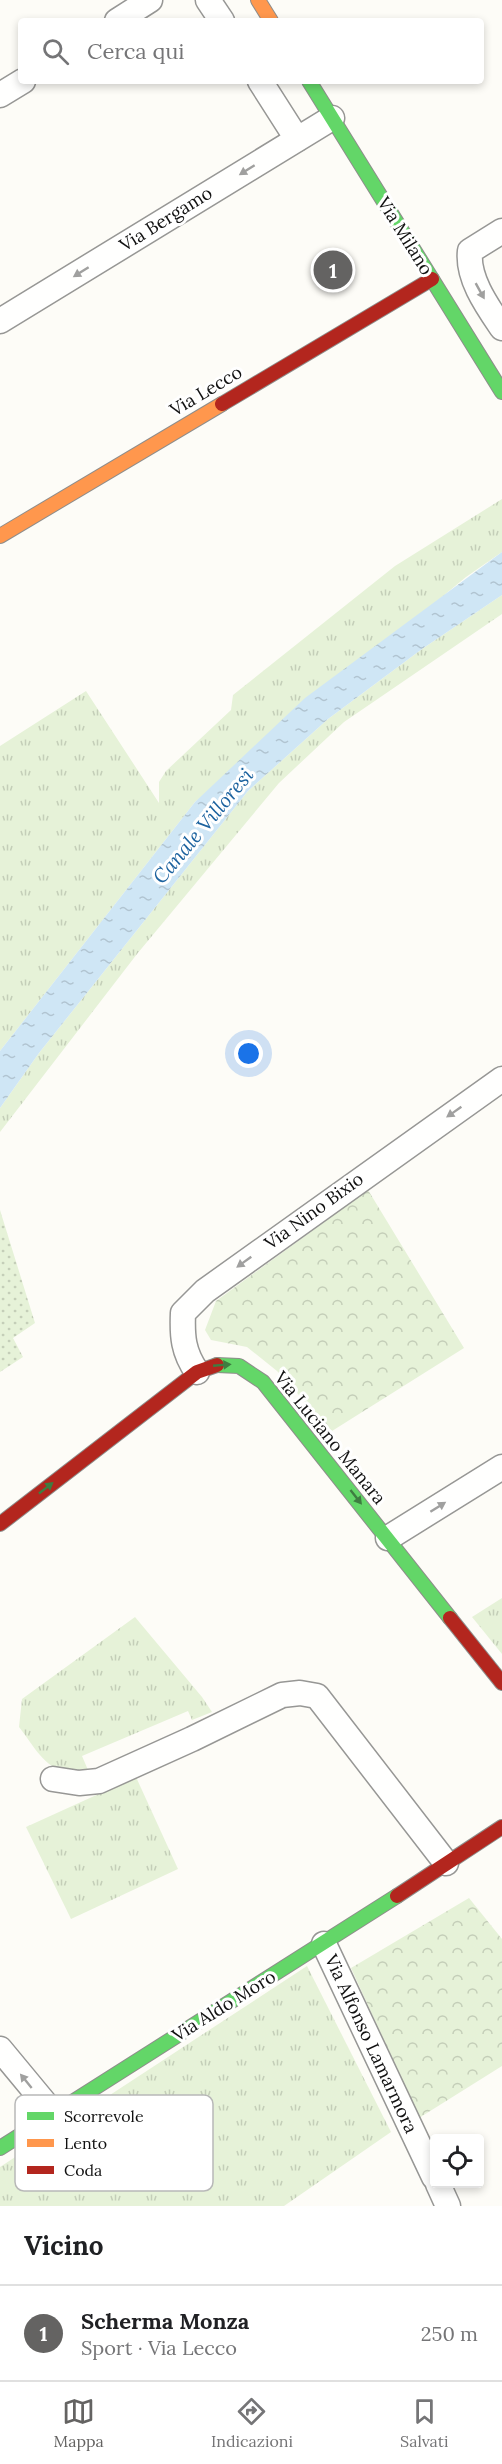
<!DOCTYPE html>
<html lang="it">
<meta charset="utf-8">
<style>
body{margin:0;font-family:Lora,serif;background:#f2f2f2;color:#202124}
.controls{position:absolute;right:18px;bottom:18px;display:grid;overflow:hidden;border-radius:6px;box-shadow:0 3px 9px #0003}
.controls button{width:54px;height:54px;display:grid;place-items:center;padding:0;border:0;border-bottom:2px solid #e0e0e0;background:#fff;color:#202124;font:30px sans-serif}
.you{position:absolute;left:249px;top:1054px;width:21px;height:21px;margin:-15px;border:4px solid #fff;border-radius:50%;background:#1a73e8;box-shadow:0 0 0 9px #1a73e833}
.badge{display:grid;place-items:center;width:39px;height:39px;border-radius:50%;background:#646362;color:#fff;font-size:20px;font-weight:700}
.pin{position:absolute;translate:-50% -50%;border:3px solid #fff;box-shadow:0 2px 6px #0006}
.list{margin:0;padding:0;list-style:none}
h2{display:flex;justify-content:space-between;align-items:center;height:78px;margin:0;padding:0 24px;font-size:26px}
h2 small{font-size:20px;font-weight:400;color:#757577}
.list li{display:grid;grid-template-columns:39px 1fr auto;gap:18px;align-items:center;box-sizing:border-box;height:96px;padding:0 24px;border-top:2px solid #e0e0e0}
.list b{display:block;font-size:22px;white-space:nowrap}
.list p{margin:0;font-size:20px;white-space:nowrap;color:#757577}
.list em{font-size:20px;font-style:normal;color:#757577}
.icon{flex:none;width:33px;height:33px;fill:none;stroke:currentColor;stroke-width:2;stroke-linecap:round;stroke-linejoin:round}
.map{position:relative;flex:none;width:502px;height:2206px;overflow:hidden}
.search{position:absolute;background:#fff;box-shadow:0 3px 9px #0003;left:18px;right:18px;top:18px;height:66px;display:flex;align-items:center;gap:15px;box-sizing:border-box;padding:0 21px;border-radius:6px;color:#757577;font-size:22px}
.sheet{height:174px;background:#fff}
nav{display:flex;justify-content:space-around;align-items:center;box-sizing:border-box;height:84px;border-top:2px solid #e0e0e0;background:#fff;font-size:16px;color:#757577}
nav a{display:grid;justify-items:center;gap:3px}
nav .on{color:#646362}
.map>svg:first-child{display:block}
</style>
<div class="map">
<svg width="502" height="2206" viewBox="0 0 502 2206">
<defs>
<pattern id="grass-tufts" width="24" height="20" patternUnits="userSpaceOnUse" patternTransform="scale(1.5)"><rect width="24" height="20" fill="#e6f2d8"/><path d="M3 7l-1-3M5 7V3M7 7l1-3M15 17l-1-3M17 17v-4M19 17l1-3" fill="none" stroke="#c4ceb8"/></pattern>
<pattern id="park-crowns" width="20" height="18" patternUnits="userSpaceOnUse" patternTransform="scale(1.5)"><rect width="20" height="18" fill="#e6f2d8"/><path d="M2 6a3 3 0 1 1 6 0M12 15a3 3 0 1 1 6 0" fill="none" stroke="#c4ceb8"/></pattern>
<pattern id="garden-dots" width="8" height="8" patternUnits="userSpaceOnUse" patternTransform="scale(1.5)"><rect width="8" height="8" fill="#e6f2d8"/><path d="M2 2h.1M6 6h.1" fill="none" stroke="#c4ceb8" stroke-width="1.8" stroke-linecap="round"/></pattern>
<pattern id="water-ripples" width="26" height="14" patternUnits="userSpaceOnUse" patternTransform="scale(1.5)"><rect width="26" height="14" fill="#cfe6f5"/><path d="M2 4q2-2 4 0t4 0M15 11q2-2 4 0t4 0" fill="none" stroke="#b1c4d1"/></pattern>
</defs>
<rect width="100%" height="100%" fill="#fdfcf7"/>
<g fill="url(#grass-tufts)">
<polygon points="502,499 502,552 466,577 195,802 0,1051 0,746 86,691 159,803 159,782 166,771 231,710 233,695 395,566"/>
<polygon points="502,595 502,614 344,722 279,783 137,954 0,1132 0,1108 39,1053 248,791 328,719 422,649"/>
<polygon points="502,1598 502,1654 472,1617"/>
<path d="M135,1617L202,1697L212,1712L192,1720L188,1711L82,1756L88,1770C49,1779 40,1754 19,1727L22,1699Z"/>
<polygon points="136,1777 178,1869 71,1919 26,1827"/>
<polygon points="307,1966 391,2132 284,2206 0,2206 0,2167"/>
</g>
<g fill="url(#park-crowns)">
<polygon points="368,1190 464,1348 332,1431 277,1371 247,1347 211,1340 205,1330 216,1301"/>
<polygon points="469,1898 502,1939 502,2066 419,2118 351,1968"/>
</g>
<polygon fill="url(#garden-dots)" points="0,1210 35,1323 13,1338 23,1357 0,1372"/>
<polygon fill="url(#water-ripples)" points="502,552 502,595 422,649 328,719 248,791 39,1053 0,1108 0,1051 195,802 305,698"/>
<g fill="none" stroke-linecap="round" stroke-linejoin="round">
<defs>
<g id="street">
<polyline points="208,0 222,21"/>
<polyline points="117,21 150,0"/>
<polyline points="260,81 297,139"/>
<polyline points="0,95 23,81"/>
<path d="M502,231L470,251C467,278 487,306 502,328"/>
<polyline points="0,321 332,118"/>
<path d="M197,1372C183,1352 182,1336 183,1313L205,1291L502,1079"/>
<polyline points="388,1538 502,1467"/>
<polyline points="53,1779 79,1783 99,1781 192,1739 282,1695 300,1693 317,1696 446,1863"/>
<polyline points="324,1944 434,2177"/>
<polyline points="0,2049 53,2113"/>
<polyline points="438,2184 448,2206"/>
</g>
<g id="fast">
<polyline points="309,81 502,392"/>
<polyline points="217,1365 239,1366 263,1382 450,1618"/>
<polyline points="0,2148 397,1896"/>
</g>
<g id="slow">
<polyline points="258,0 271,21"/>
<polyline points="0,536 222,404"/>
</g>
<g id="jam">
<polyline points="222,404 432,279"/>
<polyline points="0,1524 197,1372 217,1365"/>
<polyline points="450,1618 502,1683"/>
<polyline points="397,1896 502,1827"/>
</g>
</defs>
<use href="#street" stroke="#979795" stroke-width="27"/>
<use href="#fast" stroke="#8e8d8b" stroke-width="16"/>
<use href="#slow" stroke="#8e8d8b" stroke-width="16"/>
<use href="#jam" stroke="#8e8d8b" stroke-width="16"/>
<use href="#street" stroke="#fffffe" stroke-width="24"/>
<use href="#fast" stroke="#63d668" stroke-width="14"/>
<use href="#slow" stroke="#ff974d" stroke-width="14"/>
<use href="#jam" stroke="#b3261e" stroke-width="14"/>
</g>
<defs><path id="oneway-solid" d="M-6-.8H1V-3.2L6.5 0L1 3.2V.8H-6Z" transform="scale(1.5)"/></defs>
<g fill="#a0a09f">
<use href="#oneway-solid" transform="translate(247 170) rotate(148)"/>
<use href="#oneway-solid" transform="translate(81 272) rotate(148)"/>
<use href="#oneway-solid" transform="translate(480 291) rotate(61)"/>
<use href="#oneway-solid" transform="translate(454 1112) rotate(145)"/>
<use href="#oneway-solid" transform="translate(244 1262) rotate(144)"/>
<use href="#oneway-solid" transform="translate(438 1507) rotate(-32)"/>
<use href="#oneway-solid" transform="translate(26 2081) rotate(-129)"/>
</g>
<g fill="#3e7d41">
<use href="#oneway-solid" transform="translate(222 1365) rotate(-5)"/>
<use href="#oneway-solid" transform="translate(46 1488) rotate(-38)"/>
<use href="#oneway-solid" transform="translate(356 1497) rotate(52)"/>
</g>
<g text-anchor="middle" stroke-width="6" stroke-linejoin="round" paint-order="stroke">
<g font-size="18" fill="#111" stroke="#fff">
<text transform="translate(166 219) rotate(-32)" y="6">Via Bergamo</text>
<text transform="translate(405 236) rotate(58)" y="6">Via Milano</text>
<text transform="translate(206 391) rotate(-31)" y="6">Via Lecco</text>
<text transform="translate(314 1211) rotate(-36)" y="6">Via Nino Bixio</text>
<text transform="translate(330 1438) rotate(51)" y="6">Via Luciano Manara</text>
<text transform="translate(224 2006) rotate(-32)" y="6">Via Aldo Moro</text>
<text transform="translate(371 2044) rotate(65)" y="6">Via Alfonso Lamarmora</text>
</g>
<g font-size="20" font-style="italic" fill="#1d639f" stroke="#fff">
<text transform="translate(203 826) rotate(-50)" y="7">Canale Villoresi</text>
</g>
</g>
<rect x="15" y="2095" width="198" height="96" rx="9" fill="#fff" stroke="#b8b8b8" stroke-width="1.5"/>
<rect x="27" y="2112" width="27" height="8" fill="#63d668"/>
<rect x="27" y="2139" width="27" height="8" fill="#ff974d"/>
<rect x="27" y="2166" width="27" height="8" fill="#b3261e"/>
<g font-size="16" fill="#111">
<text x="64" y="2122">Scorrevole</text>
<text x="64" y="2149">Lento</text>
<text x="64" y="2176">Coda</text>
</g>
</svg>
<div class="controls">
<button><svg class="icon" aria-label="locate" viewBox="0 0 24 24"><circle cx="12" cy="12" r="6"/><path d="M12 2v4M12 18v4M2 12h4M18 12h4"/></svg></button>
</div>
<div class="you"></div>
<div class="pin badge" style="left:333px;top:270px">1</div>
<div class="search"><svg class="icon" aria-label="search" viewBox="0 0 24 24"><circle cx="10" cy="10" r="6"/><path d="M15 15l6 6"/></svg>Cerca qui</div>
</div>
<section class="sheet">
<h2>Vicino<small></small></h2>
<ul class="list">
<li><span class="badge">1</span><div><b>Scherma Monza</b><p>Sport · Via Lecco</p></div><em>250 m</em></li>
</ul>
</section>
<nav>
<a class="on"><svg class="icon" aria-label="map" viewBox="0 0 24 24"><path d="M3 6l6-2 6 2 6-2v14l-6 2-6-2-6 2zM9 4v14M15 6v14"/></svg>Mappa</a>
<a><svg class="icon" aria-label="directions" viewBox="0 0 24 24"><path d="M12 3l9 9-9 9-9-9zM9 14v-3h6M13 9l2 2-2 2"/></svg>Indicazioni</a>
<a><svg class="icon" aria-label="saved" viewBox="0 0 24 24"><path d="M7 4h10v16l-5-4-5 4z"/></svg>Salvati</a>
</nav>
